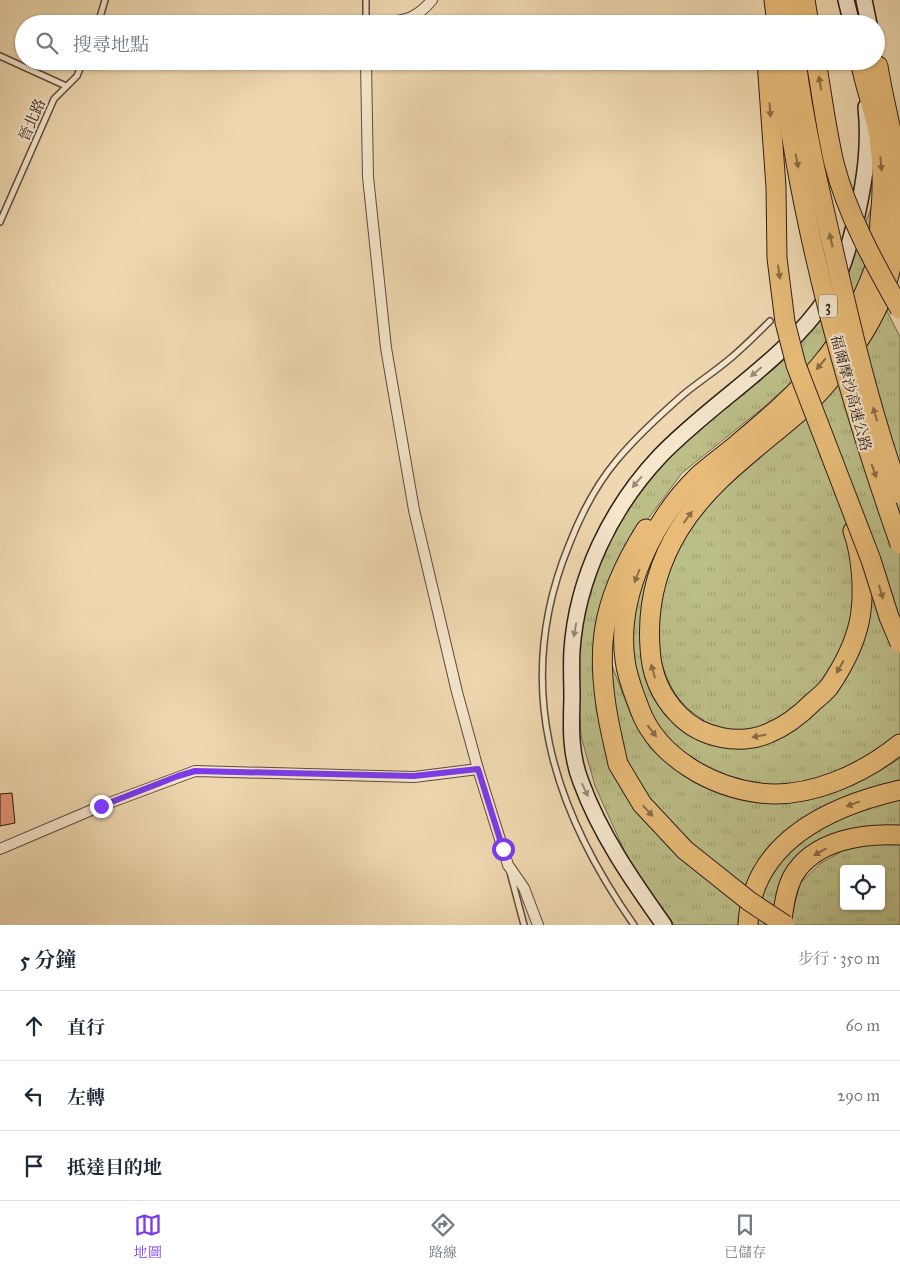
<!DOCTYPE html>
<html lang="zh-TW">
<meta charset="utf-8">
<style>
body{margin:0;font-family:"IM FELL Great Primer","Noto Serif TC",serif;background:#f6f6f7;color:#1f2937}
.controls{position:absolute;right:15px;bottom:15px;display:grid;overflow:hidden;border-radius:5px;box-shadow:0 1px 4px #0004}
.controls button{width:45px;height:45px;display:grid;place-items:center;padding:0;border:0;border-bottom:1px solid #e0e1e3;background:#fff;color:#1f2937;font:25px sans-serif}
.stop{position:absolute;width:15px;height:15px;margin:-11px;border:4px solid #7c3aed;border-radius:50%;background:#fff}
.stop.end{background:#7c3aed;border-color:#fff;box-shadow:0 1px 5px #0008}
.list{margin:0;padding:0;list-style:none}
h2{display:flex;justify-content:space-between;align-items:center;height:65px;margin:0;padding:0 20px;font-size:21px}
h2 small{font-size:16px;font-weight:400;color:#747a83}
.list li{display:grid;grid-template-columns:32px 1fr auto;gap:15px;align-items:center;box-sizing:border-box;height:70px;padding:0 20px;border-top:1px solid #e0e1e3}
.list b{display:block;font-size:19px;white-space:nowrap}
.list em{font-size:16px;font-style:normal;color:#747a83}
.icon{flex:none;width:28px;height:28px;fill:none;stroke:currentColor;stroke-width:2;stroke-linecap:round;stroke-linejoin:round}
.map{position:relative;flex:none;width:900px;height:925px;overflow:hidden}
.search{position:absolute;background:#fff;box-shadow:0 1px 4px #0004;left:15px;right:15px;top:15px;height:55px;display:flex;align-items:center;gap:12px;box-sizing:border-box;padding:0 18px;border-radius:28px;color:#747a83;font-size:19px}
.sheet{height:275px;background:#fff}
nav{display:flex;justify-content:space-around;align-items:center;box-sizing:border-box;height:70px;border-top:1px solid #e0e1e3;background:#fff;font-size:14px;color:#747a83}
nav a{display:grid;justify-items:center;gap:2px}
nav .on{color:#7c3aed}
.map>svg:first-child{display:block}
</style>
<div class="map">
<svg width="900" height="925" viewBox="0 0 900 925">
<defs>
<pattern id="grass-tufts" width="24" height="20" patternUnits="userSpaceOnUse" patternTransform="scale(1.25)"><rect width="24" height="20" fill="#bcbe88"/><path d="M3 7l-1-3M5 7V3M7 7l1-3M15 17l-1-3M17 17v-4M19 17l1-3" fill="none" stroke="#a2a374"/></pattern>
</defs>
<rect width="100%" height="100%" fill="#efd8b0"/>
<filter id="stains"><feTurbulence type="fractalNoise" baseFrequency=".004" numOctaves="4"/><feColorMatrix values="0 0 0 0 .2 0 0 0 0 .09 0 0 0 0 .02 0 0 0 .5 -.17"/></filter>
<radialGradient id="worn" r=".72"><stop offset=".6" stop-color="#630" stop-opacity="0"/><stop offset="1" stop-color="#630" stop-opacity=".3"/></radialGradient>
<g fill="url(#grass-tufts)" stroke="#746d4e" fill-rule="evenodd">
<path d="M875,198L876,227L860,290L829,341L806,369L764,407L682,473L645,523L595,681L596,709L606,748L608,655L631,715L651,749L677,768L793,801C831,798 869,779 900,758V785L795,828L742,925H674L628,859L595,786L581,736L579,701L578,662L583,607L607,544L633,495L678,447L757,381L855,249Z"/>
<path d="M886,309L900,337V735C879,755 855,766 828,776C818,779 806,785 795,786C699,795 627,725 628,629C628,601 645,556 661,533C668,521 678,511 687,500C672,529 654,560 646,592C636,632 643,683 668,717C674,724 682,729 688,735L704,720C678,705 668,686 660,657C654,635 656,612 662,590C668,569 676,545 689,527C728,473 785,439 830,390C852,366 868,337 886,309Z"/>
<polygon points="900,797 900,829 822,843 775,925 756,925 765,882 781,857 832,819"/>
<path d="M883,843H900V925H790L794,898L798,885L821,863L846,849ZM844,869H881V906H844Z"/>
</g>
<polygon fill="#e19775" stroke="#2b1c15" points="12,793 15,823 0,826 0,794"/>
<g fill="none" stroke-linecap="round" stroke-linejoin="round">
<defs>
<g id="lane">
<polyline points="366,0 366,24"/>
<polyline points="98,24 105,0"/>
<polyline points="0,56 66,86"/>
<polyline points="0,222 54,99 77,76 83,61"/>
<polyline points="510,872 524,925"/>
<path d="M634,925C552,808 512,684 569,545C581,514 595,486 617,460C637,436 660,415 684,394C700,381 717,370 732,357C745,346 758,333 770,321"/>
</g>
<g id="street">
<path d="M372,24C400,20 413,23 432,0"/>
<polyline points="366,61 368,177 386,348 414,510 457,692 478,769 508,865 524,888 538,925"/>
<polyline points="0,849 101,806 195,771 414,777 478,769"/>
</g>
<g id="secondary">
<polyline points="846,0 852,24"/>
<polyline points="864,0 869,24"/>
<path d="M664,925C632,880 600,834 581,782C570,754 571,727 572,698C572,682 571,666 572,650C577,578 611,508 660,456C714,400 785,361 828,296C843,273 850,241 857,215C865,179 870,145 866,107"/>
</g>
<g id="highway">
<polyline points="774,0 777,24"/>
<polyline points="788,0 791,24"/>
<polyline points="805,0 809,24"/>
<path d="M861,65C866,89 875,113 879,137C883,164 883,193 880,220C879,235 880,252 875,267C863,299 845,336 822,363C798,393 765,421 735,446C723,456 710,465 698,476C653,520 616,596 625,660C627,678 634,693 640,710C658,757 711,787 760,793C809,799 863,774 900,744"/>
<path d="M853,531C862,556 865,596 859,623C854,645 842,668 829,687C825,692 819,697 813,702C801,714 786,726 769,733C740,746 701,738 679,715C660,696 651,674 650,647C647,604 657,565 680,528C710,480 758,448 800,411C830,385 871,329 884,291C898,252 900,203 897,162C892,130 883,98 878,66"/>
<path d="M612,737C593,653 600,602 646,529"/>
<path d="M748,925C751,842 830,806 900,790"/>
<path d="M781,925C784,908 785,891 793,876C814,840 863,833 900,835"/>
</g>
</defs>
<use href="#lane" stroke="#5c4b3c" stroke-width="8"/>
<use href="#street" stroke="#5c4b3c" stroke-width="12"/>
<use href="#secondary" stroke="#2b1c15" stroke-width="18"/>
<use href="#highway" stroke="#2b1c15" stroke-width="21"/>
<use href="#lane" stroke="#f5e6cc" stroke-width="5"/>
<use href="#street" stroke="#f5e6cc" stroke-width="10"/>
<use href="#secondary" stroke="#f5e6cc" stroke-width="15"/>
<use href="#highway" stroke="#e8bc78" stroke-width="19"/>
<defs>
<g id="highway-bridge">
<polyline points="767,61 776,187 777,258 785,322 796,365 871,560 889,617 900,643"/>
<path d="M781,61C800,226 845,388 900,544"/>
<path d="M796,61C804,123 818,184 832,244C851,328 871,413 900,494"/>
<path d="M816,61C822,95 826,129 834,163C847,214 874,263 900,309"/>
<polyline points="612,737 618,764 642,804 685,850 749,901 785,925"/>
</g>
</defs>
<use href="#highway-bridge" stroke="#2b1c15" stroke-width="21" stroke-linecap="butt"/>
<use href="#highway-bridge" stroke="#e8bc78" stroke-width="19"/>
</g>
<defs><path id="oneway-solid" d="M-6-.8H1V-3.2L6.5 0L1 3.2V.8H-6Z" transform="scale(1.25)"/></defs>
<g fill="#8a6c46">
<use href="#oneway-solid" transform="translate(820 83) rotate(-100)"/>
<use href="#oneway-solid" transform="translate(770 110) rotate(86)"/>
<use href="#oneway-solid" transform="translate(797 161) rotate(79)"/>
<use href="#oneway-solid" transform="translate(881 164) rotate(85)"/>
<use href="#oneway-solid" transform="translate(831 240) rotate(-103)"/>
<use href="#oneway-solid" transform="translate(779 272) rotate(82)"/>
<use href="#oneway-solid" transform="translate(821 364) rotate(130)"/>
<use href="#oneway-solid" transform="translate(875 414) rotate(-106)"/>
<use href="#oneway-solid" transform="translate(874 471) rotate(71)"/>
<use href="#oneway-solid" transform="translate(688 517) rotate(-54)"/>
<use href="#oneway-solid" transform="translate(637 576) rotate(111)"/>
<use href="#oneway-solid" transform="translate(881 592) rotate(73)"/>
<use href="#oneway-solid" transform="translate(840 667) rotate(120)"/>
<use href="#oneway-solid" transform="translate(653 671) rotate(-106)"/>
<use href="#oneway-solid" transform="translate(652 731) rotate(52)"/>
<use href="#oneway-solid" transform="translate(759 736) rotate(169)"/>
<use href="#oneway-solid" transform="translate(853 804) rotate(160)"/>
<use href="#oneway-solid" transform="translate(648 811) rotate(47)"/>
<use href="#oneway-solid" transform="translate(820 852) rotate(150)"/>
</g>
<g fill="#9a8b7a">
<use href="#oneway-solid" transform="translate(756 372) rotate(139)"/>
<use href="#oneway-solid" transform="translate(637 482) rotate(131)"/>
<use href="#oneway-solid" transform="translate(575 630) rotate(100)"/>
<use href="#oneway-solid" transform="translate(585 790) rotate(65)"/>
</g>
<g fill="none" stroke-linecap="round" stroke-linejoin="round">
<polyline stroke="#7c3aed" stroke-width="6" points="101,806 178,776 195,771 414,776 478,769 503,849"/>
</g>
<g text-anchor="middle" stroke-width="4" stroke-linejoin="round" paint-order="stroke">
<rect fill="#f5e6cc" stroke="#68594c" stroke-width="1" x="819" y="294.5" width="18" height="23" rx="4"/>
<g font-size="14" font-weight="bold" fill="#2b1c15">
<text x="828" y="311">3</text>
</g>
<g font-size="15" fill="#2b1c15" stroke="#f5e6cc">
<text transform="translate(32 120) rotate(-66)" y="5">晉北路</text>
<text transform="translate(851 393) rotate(75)" y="5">福爾摩沙高速公路</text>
</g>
</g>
<rect width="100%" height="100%" filter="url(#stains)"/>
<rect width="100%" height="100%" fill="url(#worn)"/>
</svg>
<div class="controls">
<button><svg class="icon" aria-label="locate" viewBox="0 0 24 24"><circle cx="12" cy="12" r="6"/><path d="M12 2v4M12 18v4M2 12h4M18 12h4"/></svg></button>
</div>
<div class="stop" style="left:503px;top:849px"></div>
<div class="stop end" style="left:101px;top:806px"></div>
<div class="search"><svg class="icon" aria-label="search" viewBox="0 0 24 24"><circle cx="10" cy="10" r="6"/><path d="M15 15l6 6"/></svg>搜尋地點</div>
</div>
<section class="sheet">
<h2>5 分鐘<small>步行 · 350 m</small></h2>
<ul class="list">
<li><svg class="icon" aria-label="ahead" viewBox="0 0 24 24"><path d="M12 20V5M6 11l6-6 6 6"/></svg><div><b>直行</b></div><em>60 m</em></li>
<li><svg class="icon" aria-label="left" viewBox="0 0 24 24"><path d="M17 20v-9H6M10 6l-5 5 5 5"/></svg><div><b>左轉</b></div><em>290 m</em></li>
<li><svg class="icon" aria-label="arrive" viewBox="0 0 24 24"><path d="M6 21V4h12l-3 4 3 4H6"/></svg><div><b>抵達目的地</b></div></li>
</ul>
</section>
<nav>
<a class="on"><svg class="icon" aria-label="map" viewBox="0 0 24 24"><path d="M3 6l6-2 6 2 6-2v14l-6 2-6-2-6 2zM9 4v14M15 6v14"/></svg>地圖</a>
<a><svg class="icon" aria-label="directions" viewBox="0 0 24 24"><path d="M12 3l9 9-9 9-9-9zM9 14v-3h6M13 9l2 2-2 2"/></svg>路線</a>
<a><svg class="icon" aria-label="saved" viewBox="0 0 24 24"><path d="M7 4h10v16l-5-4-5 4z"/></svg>已儲存</a>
</nav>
